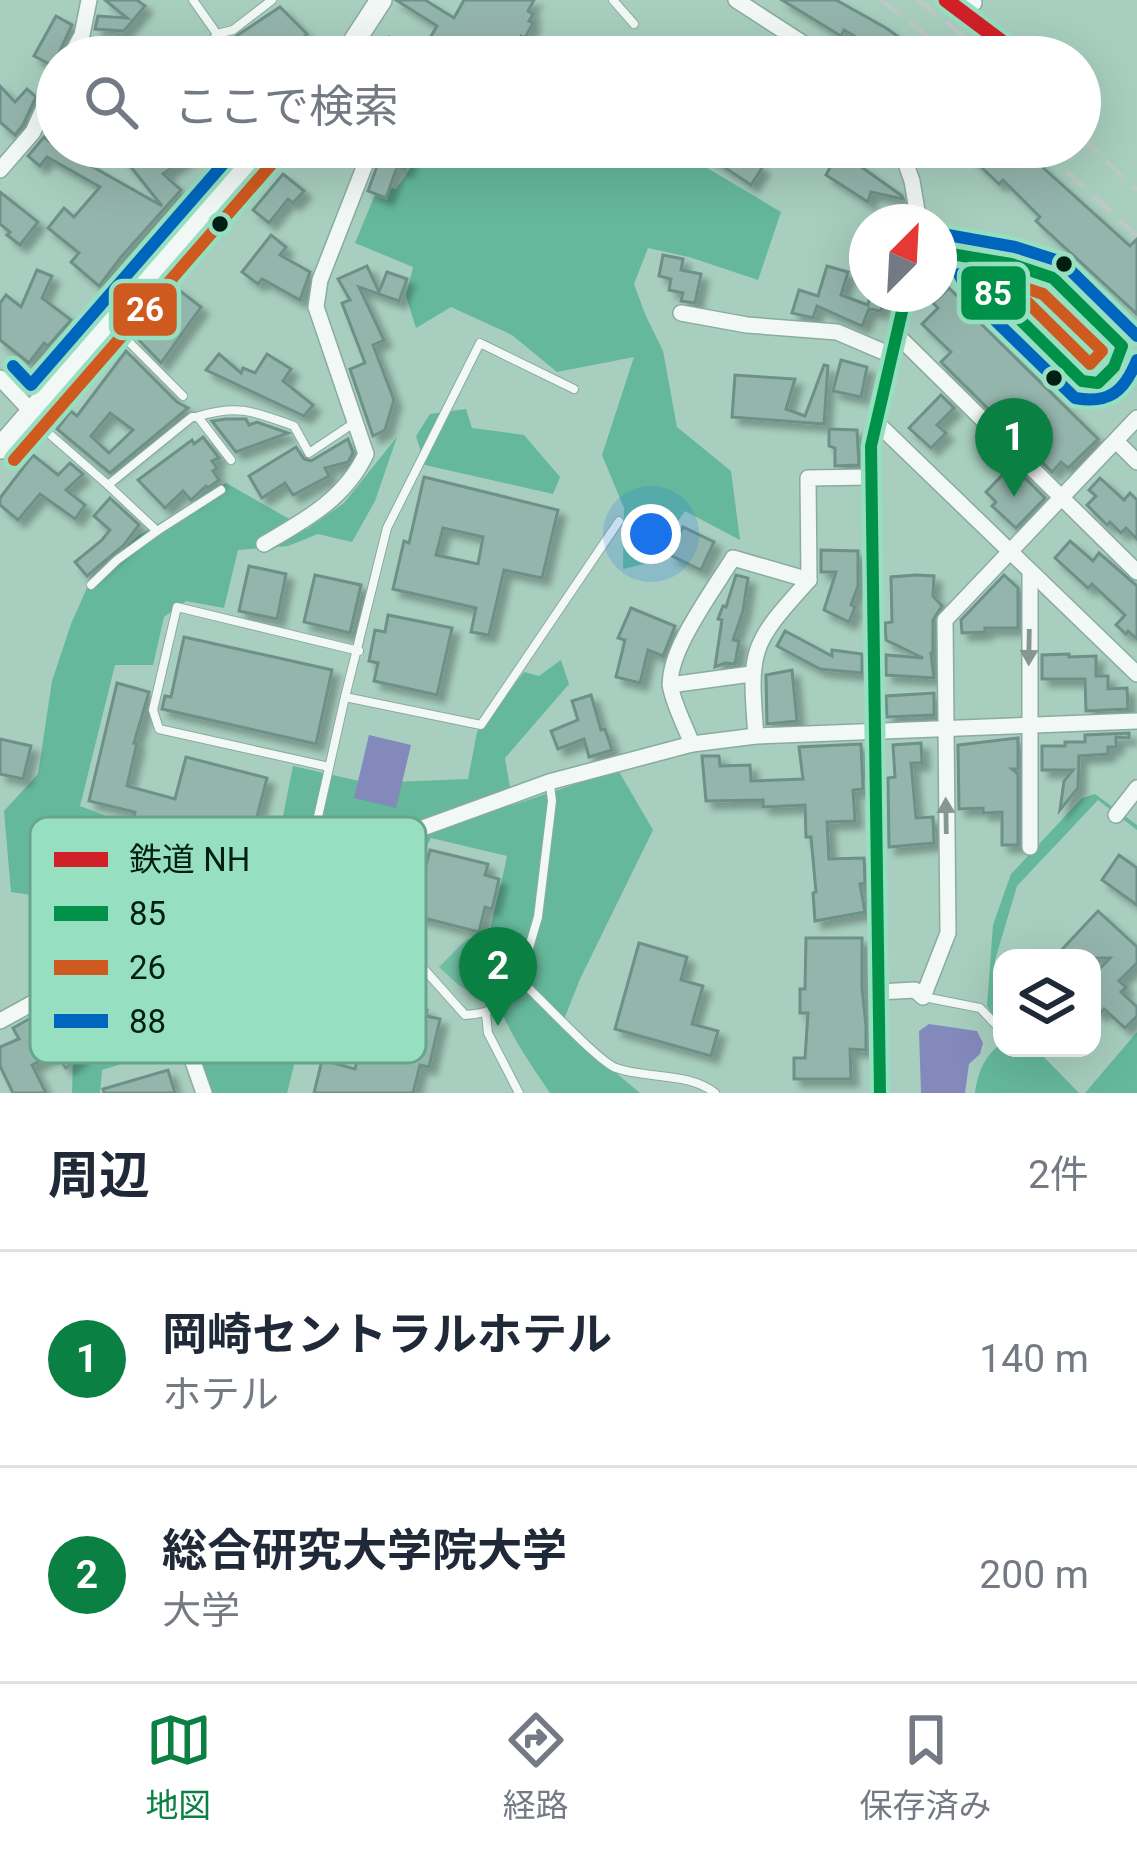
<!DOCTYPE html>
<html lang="ja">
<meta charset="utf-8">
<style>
body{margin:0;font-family:Roboto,"Noto Sans JP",sans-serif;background:#f6f6f7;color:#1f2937}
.controls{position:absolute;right:36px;bottom:36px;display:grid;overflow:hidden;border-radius:24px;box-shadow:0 12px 48px #0002}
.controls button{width:108px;height:108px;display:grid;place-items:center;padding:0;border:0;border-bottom:3px solid #e0e1e3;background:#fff;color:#1f2937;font:60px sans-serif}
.compass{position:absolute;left:849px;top:204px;width:108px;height:108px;border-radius:50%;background:#fff;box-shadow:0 12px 48px #0002;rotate:24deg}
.you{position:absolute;left:651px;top:534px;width:42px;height:42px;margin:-30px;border:9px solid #fff;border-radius:50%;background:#1a73e8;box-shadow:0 0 0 18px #1a73e833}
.badge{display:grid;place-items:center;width:78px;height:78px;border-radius:50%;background:#0b8043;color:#fff;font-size:39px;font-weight:700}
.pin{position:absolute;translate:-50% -99px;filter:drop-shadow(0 3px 6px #0008)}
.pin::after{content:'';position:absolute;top:63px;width:42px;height:36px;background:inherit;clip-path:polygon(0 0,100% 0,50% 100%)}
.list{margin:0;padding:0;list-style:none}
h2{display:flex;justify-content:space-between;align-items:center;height:156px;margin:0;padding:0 48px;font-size:51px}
h2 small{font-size:39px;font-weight:400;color:#747a83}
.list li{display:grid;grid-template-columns:78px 1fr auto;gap:36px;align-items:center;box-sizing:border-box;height:216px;padding:0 48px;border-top:3px solid #e0e1e3}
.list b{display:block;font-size:45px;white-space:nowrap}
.list p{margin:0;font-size:39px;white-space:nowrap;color:#747a83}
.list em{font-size:39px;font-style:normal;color:#747a83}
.icon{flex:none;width:66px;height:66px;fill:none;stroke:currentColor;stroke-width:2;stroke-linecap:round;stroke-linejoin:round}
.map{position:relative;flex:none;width:1137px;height:1093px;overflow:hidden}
.search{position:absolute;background:#fff;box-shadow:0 12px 48px #0002;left:36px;right:36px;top:36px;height:132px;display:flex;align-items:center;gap:30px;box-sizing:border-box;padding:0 42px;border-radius:66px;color:#747a83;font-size:45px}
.sheet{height:588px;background:#fff}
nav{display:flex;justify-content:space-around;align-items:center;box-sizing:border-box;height:168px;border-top:3px solid #e0e1e3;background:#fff;font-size:33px;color:#747a83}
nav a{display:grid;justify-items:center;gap:6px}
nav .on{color:#0b8043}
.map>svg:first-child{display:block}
</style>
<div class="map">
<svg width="1137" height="1093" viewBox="0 0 1137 1093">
<defs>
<filter id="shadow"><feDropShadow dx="7" dy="7" stdDeviation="3" flood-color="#0004"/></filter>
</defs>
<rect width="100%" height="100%" fill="#a7cebe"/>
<path fill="#70bfa2" d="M467,939L490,942L488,961L495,991C467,998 458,984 439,967Z"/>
<g fill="#65b89c">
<polygon points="425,147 531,147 545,153 550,147 672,147 781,212 758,280 689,257 648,248 634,284 645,314 663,351 677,427 731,471 740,540 685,511 648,563 623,569 624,508 602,455 634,357 557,372 512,335 451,307 416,328 406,296 413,267 355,243 379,185 396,189"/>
<polygon points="466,409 472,428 524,435 560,477 553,494 425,465 416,436 430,414"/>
<path d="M397,437L375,501L352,542L318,534L288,546L238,550L224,608L186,601L164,617L153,665H115L80,806L119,821L116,854L199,895L226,878L235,842L276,851L293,766L368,783L468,779L477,732L524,672L539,676L561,660L569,684L505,758L513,805L618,770L653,830L580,979L561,1027L640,1093H550C525,1056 488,1004 488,958C488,925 501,889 507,856L431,838L398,900L366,929L335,1047L301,1037L287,1093H199L177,1047L102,1070L100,1093H72L74,1023L97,1000L95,951L52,898L11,892L4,811L38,774L52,681L71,624L90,581L138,536L226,483L307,529L344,503Z"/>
<polygon points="1095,794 1137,825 1137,830 1098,800 1017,886 995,960 996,1008 1002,1015 1002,1031 987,1006 993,925 1011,874 1082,798"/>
<polygon points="1137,1032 1137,1093 1085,1093"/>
<path d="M1002,1043V1048H1035L1079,1093H975C978,1072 984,1056 1002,1043Z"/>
</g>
<g fill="#8389bb">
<polygon points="369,735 411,745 396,808 354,798"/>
<polygon points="929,1024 977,1031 983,1043 980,1054 969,1064 965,1093 921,1093 919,1031"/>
</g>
<g fill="#94b5ac" stroke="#6d9088" stroke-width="3" fill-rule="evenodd" filter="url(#shadow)">
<polygon points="105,0 137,0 145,6 124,31 95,29 98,16 127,18"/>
<polygon points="396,0 425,0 454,18 464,0 534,0 528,11 533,14 529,21 533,23 525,38 521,36 509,57 377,57 389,37 420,55 437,26"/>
<polygon points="782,0 836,0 886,28 927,57 872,57 877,49 844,30 841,36"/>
<polygon points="280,7 307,34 300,41 308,49 300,57 267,57 259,50 252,57 226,57 233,50 227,45 232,39"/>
<polygon points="56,16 72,25 53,66 34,56"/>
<polygon points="0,86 15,102 27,89 36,97 23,125 15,135 0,122"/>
<polygon points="44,137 57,147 81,147 92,154 86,163 162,206 115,147 201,147 163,174 181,190 122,256 99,286 71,262 79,253 48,228 64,208 74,217 100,187 47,157 40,166 28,156"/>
<polygon points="384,147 411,155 405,170 397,167 386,198 368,191"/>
<polygon points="694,147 732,147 762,168 751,185"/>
<polygon points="960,147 1020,147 1130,246 1137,239 1137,314 1036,221 1040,217 1003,180 999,184"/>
<polygon points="839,151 902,196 903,199 871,192 868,202 826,175"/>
<polygon points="283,174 304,191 293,203 288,199 269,223 253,210"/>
<polygon points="0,192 38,222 20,245 7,235 10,232 0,224"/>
<polygon points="271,235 286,247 280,255 310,272 300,300 262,279 258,284 242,272"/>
<polygon points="663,255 683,259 681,270 701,274 695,303 681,301 683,293 669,290 671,279 659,276"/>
<polygon points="367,266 379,292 387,272 407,279 399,301 359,287 384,340 373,345 394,400 385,430 373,436 350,369 365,363 342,303 350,300 338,279"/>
<polygon points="827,266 848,272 841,295 868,305 870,294 884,294 881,311 869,309 862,326 817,306 813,318 792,313 799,290 818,296"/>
<polygon points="37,270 52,276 42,298 71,320 48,346 44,343 29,363 0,340 0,303 6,295 21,307"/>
<polygon points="175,287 201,307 161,363 136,337"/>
<polygon points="949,288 977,316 975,318 1098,439 1068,468 1061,462 1052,472 941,362 951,352 922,324 938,308 933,303"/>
<path d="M126,351L177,402L188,408L110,473L57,429L71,411L77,416ZM110,413L133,430L109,453L91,436Z"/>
<polygon points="219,354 241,373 243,368 255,373 267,354 291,369 283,381 313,405 304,416 206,370"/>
<polygon points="841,360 867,367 861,397 833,391"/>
<polygon points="824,365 828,366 824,424 732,417 735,375 795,379 786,409 805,416"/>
<polygon points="941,395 954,408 937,425 946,433 931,448 909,428"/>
<polygon points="226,419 246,419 249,425 257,422 288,433 236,452 212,421"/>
<polygon points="829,429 857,430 859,465 835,466 835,448 829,446"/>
<polygon points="203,437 219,458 212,461 217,468 213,471 219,480 208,488 206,486 191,500 183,491 165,508 138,480 192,440 194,444"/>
<polygon points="348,439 353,453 348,462 325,468 329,476 293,495 285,483 262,498 249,476 296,447 304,459 311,461"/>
<polygon points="33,455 58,475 70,463 83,474 66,490 85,505 75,519 40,494 18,520 0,505 0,498"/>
<polygon points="1012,465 1045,498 1016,528 992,506 996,502 986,492"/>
<path d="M424,477L558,510L542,578L504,570L489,635L471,632L476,608L393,589L404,541L409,543ZM443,528L483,537L478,564L436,555Z"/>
<polygon points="1100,478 1124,500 1130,493 1137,500 1137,539 1126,528 1121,533 1110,522 1107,525 1087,505 1096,496 1089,490"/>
<polygon points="110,498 139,525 123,546 87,576 75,562 101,541 110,530 94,516"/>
<polygon points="683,527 714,542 701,570 670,555"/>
<polygon points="1070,541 1093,561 1099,553 1137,586 1137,639 1128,631 1126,634 1116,625 1125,615 1092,584 1088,588 1055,558"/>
<polygon points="821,550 858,551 858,586 851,605 855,607 849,622 824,610 836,572 821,572"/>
<polygon points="249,566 286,574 277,619 239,611"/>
<polygon points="315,575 361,585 350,633 304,622"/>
<polygon points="736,575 748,578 743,611 733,640 739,641 735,664 725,663 715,667 722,620 718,619 723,606 726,607"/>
<polygon points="916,575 934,576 933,596 942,606 933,620 933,653 931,653 934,678 886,675 886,655 923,658 886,640 885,623 892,622 891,577"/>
<polygon points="1004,575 1018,588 1018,628 985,628 985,632 962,633 961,620"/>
<polygon points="631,608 675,626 663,656 648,650 640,683 616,677 625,640 618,638"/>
<polygon points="388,615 452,628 437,695 374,681 378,663 369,661 375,630 385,632"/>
<polygon points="785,631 832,656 832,650 862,654 862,673 820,669 777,646"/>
<polygon points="184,637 332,670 316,744 162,709 165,696 171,697"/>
<polygon points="1069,654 1069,657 1096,656 1096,676 1108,676 1108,689 1127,688 1128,709 1086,711 1085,679 1042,679 1042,655"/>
<polygon points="792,670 797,721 767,724 766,675"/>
<polygon points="117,683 149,692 134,743 137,743 127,786 175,799 186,757 267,778 251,840 209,829 198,871 125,852 135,812 89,801"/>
<polygon points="934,693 934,715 887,717 886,696"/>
<polygon points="591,695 601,730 605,729 612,750 589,757 584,739 558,749 551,731 578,720 572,701"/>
<polygon points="1129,733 1129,738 1116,737 1116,747 1108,747 1108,754 1079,756 1078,788 1060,810 1064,781 1073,770 1042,770 1042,746 1065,746 1065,742 1085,742 1085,735"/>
<polygon points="1018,738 1018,769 1012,769 1018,774 1018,845 1002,845 1002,812 983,813 983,808 959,809 958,745"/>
<polygon points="0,739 31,746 23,779 0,774"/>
<polygon points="921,743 922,763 911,763 916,818 933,817 934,843 889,847 888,778 895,777 893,745"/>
<polygon points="861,744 863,789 853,790 855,821 827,822 829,859 864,858 865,883 860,884 865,912 815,921 813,893 816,892 811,837 806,837 805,805 763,807 763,800 706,801 702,756 719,756 720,766 750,765 751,781 803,779 799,747"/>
<polygon points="430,850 488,864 485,875 499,879 492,909 485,907 479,932 408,914 404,905 408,889 419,892"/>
<polygon points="1119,855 1137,868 1137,905 1102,880"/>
<polygon points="1098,911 1137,947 1137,963 1119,981 1126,987 1121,992 1137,1007 1137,1016 1125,1028 1104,1009 1100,1014 1092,1007 1092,977 1110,958 1054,958"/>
<polygon points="806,938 862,938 862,989 866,1025 866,1050 850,1049 851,1079 794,1079 794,1058 805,1058 808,1013 800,1013 800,989 805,989"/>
<polygon points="639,943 687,957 681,980 703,986 692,1024 718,1031 711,1056 615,1029"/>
<polygon points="382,999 427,1010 426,1016 440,1019 429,1067 420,1065 413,1093 314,1093 322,1060 355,1069 369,1004 380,1006"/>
<polygon points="56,1004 67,1027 61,1030 81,1056 66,1068 55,1054 32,1065 46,1093 13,1093 0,1066 0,1047 19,1039 13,1028"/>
<polygon points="168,1070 175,1093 104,1093 103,1089"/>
</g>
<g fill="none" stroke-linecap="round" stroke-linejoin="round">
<defs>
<g id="lane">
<polyline points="193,0 217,34 209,45 210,57"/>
<polyline points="613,0 634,24"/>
<polyline points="217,34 233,30 272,0"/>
<path d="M939,252L1011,264L1053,278L1122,346C1119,363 1111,372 1098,383L1082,381L983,283L977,271L979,259"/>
<polyline points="112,325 183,396"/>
<polyline points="32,413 46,431 108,485 192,417 198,417 231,460"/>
<path d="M199,416C240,404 255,412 294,426L309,453L354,423"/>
<polyline points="108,485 157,531 221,490"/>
<polyline points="91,585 117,560 157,531"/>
<polyline points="345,697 481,725 619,521"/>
<polyline points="329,767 159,729 153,710 177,607 359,651"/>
<path d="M550,785L552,801L538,917L523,968L526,986C544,1002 599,1062 616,1068C647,1079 689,1072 715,1093"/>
<polyline points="315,845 313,839 345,697 387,528 480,343 574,389"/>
<path d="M351,887L465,1015C497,1013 502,1002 526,986"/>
<polyline points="924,997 980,1008 1002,1031"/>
<polyline points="486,1014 488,1033 519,1093"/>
</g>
<g id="street">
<polyline points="736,0 824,57"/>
<polyline points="970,0 974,3"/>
<polyline points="70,57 82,35 89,0"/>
<polyline points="900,147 912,181 919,222"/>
<polyline points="767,148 767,147"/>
<polyline points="0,170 33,132 57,78"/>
<polyline points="681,313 747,325 837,332 891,355"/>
<polyline points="897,335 1137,572"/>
<polyline points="0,378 32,412"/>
<polyline points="876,422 1137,674"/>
<polyline points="1116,441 1137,462"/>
<path d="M264,544C305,520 345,499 366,454L316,307L320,280L372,147"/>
<polyline points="670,685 751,674"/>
<path d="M756,736C749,649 750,645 809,580L808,478L870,477"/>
<path d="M692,744C685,726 675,707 671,689C664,655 715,588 733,558L809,580"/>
<polyline points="1116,815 1137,788"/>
<polyline points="1030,847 1030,572"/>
<polyline points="878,992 915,990 923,997 948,933 945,620 1137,418"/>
<polyline points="0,1021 51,993 141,971 221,946 354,853 549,782 692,744 756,736 1137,721"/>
<polyline points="204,1093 191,1056 197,1040 236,978 298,916 300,900 296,893"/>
<polyline points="880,1093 871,446 906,294"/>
</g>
<g id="secondary">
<polyline points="344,57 381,0"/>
<polyline points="0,448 262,147"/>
</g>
</defs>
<use href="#lane" stroke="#8bab9e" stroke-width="10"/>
<use href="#street" stroke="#8bab9e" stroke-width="18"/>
<use href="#secondary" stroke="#8bab9e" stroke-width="24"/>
<use href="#lane" stroke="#f2f8f5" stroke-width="8"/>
<use href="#street" stroke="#f2f8f5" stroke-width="15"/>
<use href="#secondary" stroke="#f2f8f5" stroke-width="21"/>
<g stroke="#bdc9c4" stroke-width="4.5" stroke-dasharray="24 12" stroke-linecap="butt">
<polyline points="881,0 954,57"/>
<polyline points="918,0 990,57"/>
<polyline points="1080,136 1137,190"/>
<polyline points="1040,147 1137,236"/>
</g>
<defs>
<polyline id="lane-bridge" points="315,845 351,887"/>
</defs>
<use href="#lane-bridge" stroke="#8bab9e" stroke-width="10" stroke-linecap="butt"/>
<use href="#lane-bridge" stroke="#f2f8f5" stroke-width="8"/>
<defs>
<g id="bus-1">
<polyline points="939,252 1011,264 1053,278 1122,346 1114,367 1098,383 1082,381 983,283 977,271 979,259"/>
<polyline points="880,1093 871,446 906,294"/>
</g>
<g id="bus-2">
<polygon points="1007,282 1043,294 1102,351 1090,364"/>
<polyline points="14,460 276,159"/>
</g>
<g id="bus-3">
<polyline points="942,234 1015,247 1062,262 1137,336"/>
<path d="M959,274L970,296L1075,398C1109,404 1124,392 1137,360"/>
<polyline points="13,366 31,385 238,147"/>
</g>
</defs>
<use href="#bus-1" stroke="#96dfc1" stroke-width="21"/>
<use href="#bus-2" stroke="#96dfc1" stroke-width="21"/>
<use href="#bus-3" stroke="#96dfc1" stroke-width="21"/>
<use href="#bus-1" stroke="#009248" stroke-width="12"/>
<use href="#bus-2" stroke="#ce5a20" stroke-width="12"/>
<use href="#bus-3" stroke="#0065bd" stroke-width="12"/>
<defs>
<polyline id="rail-1" points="946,0 1022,57"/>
</defs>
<use href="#rail-1" stroke="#96dfc1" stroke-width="24"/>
<use href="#rail-1" stroke="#d12027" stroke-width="15"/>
</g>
<defs><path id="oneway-solid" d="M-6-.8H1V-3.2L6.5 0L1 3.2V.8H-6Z" transform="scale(3)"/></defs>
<g fill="#869690">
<use href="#oneway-solid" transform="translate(1029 647) rotate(91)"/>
<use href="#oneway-solid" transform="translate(946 816) rotate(-91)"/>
</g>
<g fill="#011f14" stroke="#96dfc1" stroke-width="4.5">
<circle cx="220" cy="224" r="10"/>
<circle cx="1064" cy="264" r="10"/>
<circle cx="1054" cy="378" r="10"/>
</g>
<rect x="30" y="817" width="396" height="246" rx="18" fill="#96dfc1" stroke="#69a58d" stroke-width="3"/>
<rect x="54" y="852" width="54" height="15" fill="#d12027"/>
<rect x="54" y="906" width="54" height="15" fill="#009248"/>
<rect x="54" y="960" width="54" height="15" fill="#ce5a20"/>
<rect x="54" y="1014" width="54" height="14" fill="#0065bd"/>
<g font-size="33" fill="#011f14">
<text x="129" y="871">鉄道 NH</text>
<text x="129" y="925">85</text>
<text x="129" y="979">26</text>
<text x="129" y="1033">88</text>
</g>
<g stroke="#96dfc1" stroke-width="4.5">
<rect x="959" y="264" width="69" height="58" rx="12" fill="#009248"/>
<rect x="111" y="281" width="68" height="57" rx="12" fill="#ce5a20"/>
</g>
<g font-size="33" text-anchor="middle" font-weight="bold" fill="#fff">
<text x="993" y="305">85</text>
<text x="145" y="321">26</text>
</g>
</svg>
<div class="controls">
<button><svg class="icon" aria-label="layers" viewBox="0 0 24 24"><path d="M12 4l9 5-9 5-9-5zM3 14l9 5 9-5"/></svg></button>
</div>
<svg class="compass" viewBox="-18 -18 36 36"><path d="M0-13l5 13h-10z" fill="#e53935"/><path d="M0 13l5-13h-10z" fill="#747a83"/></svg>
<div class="you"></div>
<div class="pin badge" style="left:1014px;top:497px">1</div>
<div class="pin badge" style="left:498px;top:1026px">2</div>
<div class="search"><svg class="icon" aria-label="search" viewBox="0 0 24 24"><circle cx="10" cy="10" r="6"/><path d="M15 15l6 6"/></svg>ここで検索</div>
</div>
<section class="sheet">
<h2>周辺<small>2件</small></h2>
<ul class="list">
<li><span class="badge">1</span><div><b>岡崎セントラルホテル</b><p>ホテル</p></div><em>140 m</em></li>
<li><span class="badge">2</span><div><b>総合研究大学院大学</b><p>大学</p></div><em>200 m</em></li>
</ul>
</section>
<nav>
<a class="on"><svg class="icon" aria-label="map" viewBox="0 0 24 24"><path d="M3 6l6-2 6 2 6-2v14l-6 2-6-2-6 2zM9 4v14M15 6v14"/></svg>地図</a>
<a><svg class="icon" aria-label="directions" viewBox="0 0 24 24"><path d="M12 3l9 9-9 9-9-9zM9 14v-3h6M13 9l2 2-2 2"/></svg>経路</a>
<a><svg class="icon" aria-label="saved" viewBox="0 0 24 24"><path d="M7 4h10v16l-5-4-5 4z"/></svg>保存済み</a>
</nav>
